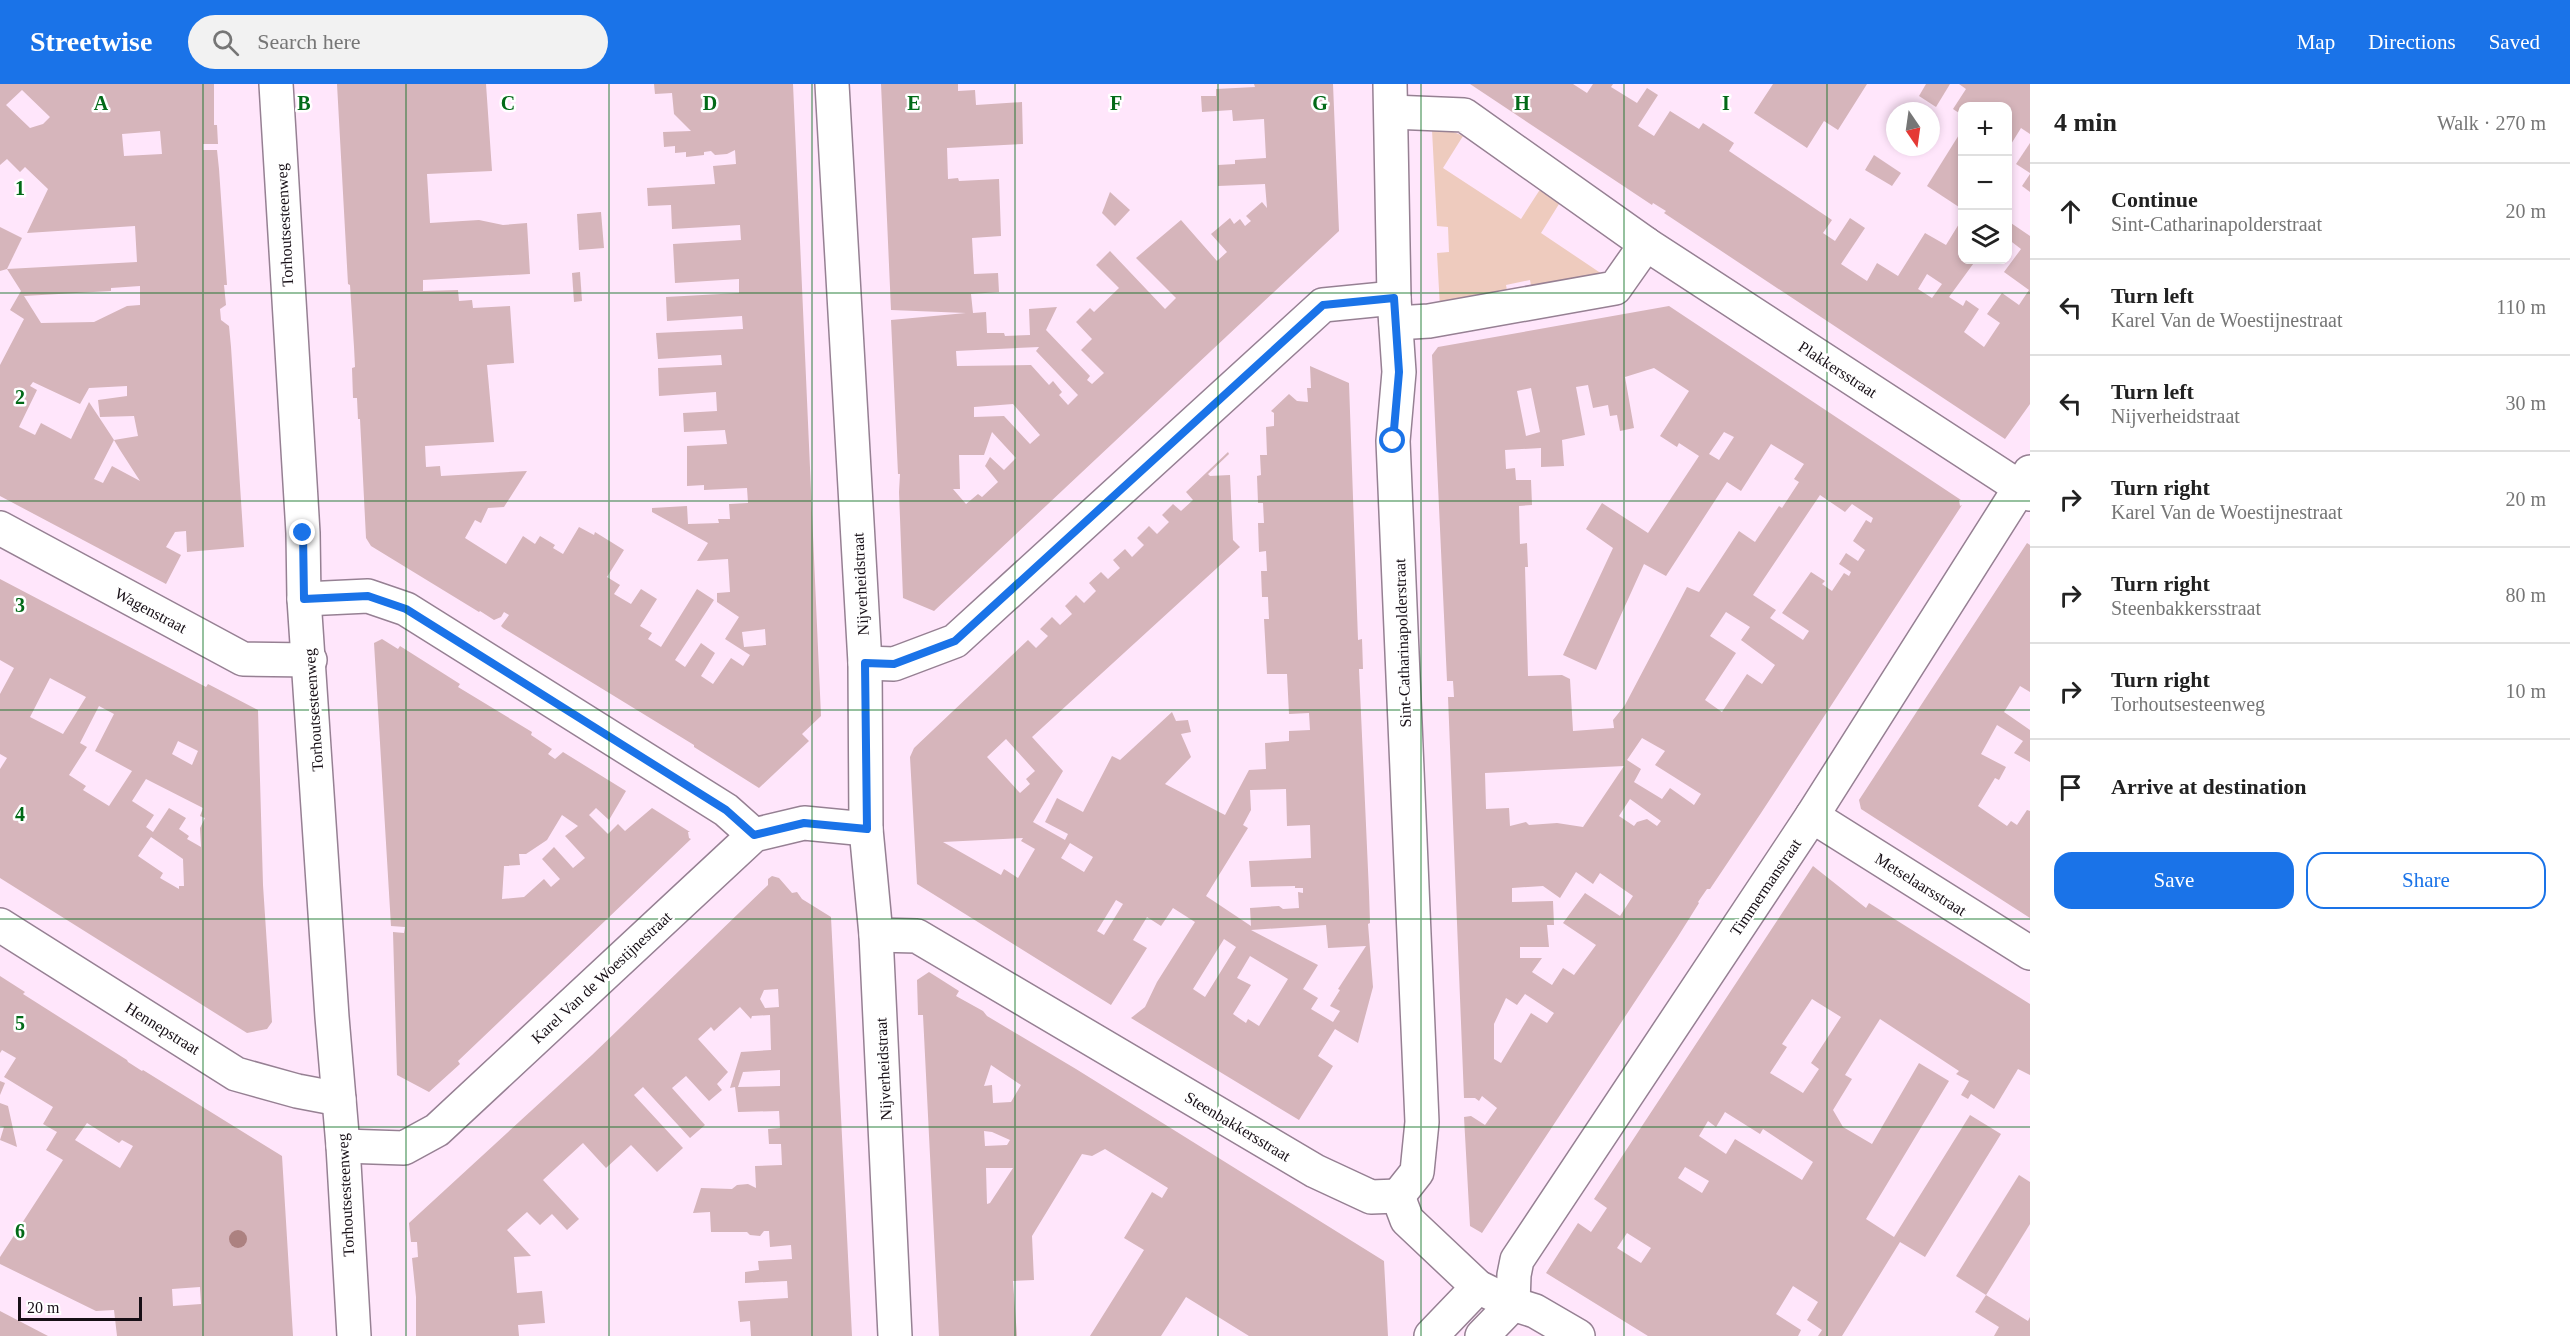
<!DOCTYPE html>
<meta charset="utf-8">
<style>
body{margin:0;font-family:"Times New Roman",serif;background:#f2f2f2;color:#222}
.controls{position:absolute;right:18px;top:18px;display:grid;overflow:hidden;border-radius:12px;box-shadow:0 3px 9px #0003}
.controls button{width:54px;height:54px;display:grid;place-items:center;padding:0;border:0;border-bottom:2px solid #e0e0e0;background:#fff;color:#222;font:30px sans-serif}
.compass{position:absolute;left:1886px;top:18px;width:54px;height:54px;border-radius:50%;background:#fff;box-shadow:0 3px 9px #0003;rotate:167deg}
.scale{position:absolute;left:18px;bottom:15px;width:124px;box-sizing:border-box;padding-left:6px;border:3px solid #170f16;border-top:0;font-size:16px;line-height:21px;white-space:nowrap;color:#170f16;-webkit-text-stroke:4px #fff;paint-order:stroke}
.stop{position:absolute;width:18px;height:18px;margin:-14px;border:4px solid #1a73e8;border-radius:50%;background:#fff}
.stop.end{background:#1a73e8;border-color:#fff;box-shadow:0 2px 6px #0008}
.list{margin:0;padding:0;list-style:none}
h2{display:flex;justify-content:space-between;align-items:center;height:78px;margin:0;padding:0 24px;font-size:26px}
h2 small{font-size:20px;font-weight:400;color:#767676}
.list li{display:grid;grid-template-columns:39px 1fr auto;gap:18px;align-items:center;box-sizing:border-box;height:96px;padding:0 24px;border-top:2px solid #e0e0e0}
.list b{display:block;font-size:22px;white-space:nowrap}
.list p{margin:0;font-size:20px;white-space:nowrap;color:#767676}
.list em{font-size:20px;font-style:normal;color:#767676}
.actions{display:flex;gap:12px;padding:18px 24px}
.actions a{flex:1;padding:14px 0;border:2px solid #1a73e8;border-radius:18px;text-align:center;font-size:21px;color:#1a73e8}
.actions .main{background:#1a73e8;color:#fff}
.icon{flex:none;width:33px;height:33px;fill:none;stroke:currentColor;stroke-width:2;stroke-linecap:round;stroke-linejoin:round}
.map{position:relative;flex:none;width:2030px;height:1252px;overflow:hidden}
header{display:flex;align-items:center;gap:36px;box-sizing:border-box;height:84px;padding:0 30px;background:#1a73e8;color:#fff}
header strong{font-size:28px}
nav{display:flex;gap:33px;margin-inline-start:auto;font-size:21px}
.search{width:420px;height:54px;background:#f2f2f2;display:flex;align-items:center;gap:15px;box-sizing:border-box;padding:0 21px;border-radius:33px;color:#767676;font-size:22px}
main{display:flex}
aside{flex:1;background:#fff}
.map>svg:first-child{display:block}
</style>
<header>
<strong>Streetwise</strong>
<div class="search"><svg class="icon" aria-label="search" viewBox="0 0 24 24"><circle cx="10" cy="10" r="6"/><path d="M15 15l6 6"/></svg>Search here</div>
<nav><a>Map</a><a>Directions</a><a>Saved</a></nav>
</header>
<main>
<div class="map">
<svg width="2030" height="1252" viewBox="0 0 2030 1252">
<rect width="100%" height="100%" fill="#ffe6fb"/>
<polygon fill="#eecbbe" points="1432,46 1449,46 1463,52 1443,84 1521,135 1539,107 1544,106 1558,115 1559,120 1541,149 1605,192 1532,207 1530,196 1506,201 1508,212 1440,224 1437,169 1449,168 1448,143 1437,142"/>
<g fill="#d6b5bb" fill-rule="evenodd">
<path d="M0,0H214V41H217L218,60H203V66H217L219,85L227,201H224L226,221L220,225L221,236L229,242L231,263L244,463L187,468L186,447L175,448L166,463L181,471L166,500L0,412V281L24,235L10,226L21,207L7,185L137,178L135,142L27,149L48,105L25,83L20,88L7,75L0,81ZM22,6L50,33L43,40L30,44L6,21ZM160,47L162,70L124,72L122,50ZM140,202V221L127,222L94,238L41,239L24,212L111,207V204ZM33,298L80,320L89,304L127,302V312L98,316L100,333L134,332L138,352L114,356L89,318L71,355L41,339L35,351L19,343L37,306L30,302ZM114,356L120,366L140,397L112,382L103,399L94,395Z"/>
<path d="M337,0H486L492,87L427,90L430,139L479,136L503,141L527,139L530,190L423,196V207L458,206L459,217L472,216L473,224L510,222L514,279L487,281L494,358L425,362L426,383L440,382L441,392L527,387L504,423L488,424L481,439L475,436L465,454L506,480L523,452L535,460L540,452L555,461L553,464L563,470L579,443L594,451L595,448L624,466L607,493L620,501L614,510L631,520L641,505L657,515L640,542L652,549L648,555L661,563L697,505L714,516L675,576L685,583L701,559L715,569L701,592L713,600L731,574L743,582L750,571L725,555L739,533L717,518V509L730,508L728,475L697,477L708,459L652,428V424L687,422L688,440L719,439L718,435H730L729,420L748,419L747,404L704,406V401L687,402V362L727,360L725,346L684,348L683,329L717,327L716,308L659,312L658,284L722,281L721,271L658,275L656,249L743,245L742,232L667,237L666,213L739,209V195L675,199L673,160L741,156L740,141L672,145L671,121L648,122L647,104L715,100L713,82L736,80L735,66L727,70L715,71L711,67L704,68V71L686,73V68L675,69V62L664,63L663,48L691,47L674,30L672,9L655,10L654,0H793L821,632L802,650L809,657L759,704L694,663V661L503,544L501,542L509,531L504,528L501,533L494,536L480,527L479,528L371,462L366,454L360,335H358L357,314H353L352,284L355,283L354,263L350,201L348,200ZM765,545L766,561L744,563L742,548Z"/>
<path d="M881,0H958V7L975,6L976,21L1022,18L1023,60L947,64L948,95L958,94L959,97L999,95L1001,152L972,154L974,190L998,189L999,208L971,210L973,229L986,228L987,249H1004L1005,252L1030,251L1029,225L1057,223L1046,246L1090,292L1087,296L1092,300L1104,289L1081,266L1092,255L1076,238L1090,224L1094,228L1119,204L1096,181L1110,167L1165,225L1176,214L1136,174L1181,136L1217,177L1227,168L1211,150L1230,134L1234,140L1240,135L1245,142L1251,137L1246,132L1262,118L1267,124L1265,100L1218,102V81L1235,80V76L1266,74L1264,35L1233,37L1232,26L1202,28L1201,12H1216V5L1255,3L1254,0H1333L1339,147L934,527L903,514L899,408L900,390H898L891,236L966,229L891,226ZM1039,263L1036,267L1078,311L1068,321L1059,311L1062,308L1053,297L1049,301L1031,281L957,282L956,267ZM1013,320L1040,351L1030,360L1004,332L974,333V323ZM992,348L1016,374L1004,386L990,373L985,382L998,398L982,413L978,410L966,420L953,405H960L959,371H984Z"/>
<path d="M1470,0H1573L1587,9L1593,0H1613L1611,3L1637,19L1647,4L1658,11L1638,42L1654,52L1670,27L1699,45L1703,39L1734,59L1729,67L1832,136L1823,149L1835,157L1850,134L1865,144L1841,180L1867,197L1877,179L1898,192L1925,149L1946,161L1962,135V176H1976L1949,213L1963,222L1966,216L1979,225L1964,248L1984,263L2000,239L1987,230L2002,209L2019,221L2029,206L2004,188L2021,165L2008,155V137L2030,152V320L2005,355L1664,129L1666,127L1653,119L1652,121ZM1927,190L1942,200L1932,214L1918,205Z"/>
<polygon points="1773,0 1867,0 1838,46 1824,37 1807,64 1754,29"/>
<polygon points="1926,0 1950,0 1936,23 1919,12"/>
<polygon points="1959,0 2030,0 2030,50 2021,44 2008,65 2008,22 1962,22 1962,31 1953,25 1966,5"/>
<polygon points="1962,46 1962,125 1927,102"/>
<polygon points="2030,59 2030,89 2016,80"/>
<polygon points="1874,71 1901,89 1892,102 1865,86"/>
<polygon points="2030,90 2030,108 2022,102"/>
<polygon points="1110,108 1130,126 1115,142 1102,129"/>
<polygon points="601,128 604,164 579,166 577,130"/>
<polygon points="0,143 22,154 7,185 0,187"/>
<polygon points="580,188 582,217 574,218 572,189"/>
<path d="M1669,222L1961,416H1959L1960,422L1962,421L1761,729L1710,805H1707L1698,818L1699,819L1677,854L1482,1149L1470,1142L1464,1033L1471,1032L1485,1041L1497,1024L1482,1012L1479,1017L1475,1014H1464L1448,613H1454L1453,597H1447L1432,271L1438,263ZM1654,284L1689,307L1660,352L1677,363L1679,359L1699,372L1648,449L1602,419L1586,445L1613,464L1563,571L1596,586L1644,480L1666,492L1727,398L1741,407L1771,360L1804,380L1794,395L1799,398L1782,424L1779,422L1755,458L1739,447L1699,508L1687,503L1625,621L1613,636L1614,644L1573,647L1570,595L1562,591L1528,592L1525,483H1528L1527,459L1520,460L1519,422L1532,421L1531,396H1516L1515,384L1506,385L1505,366L1541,364V383L1564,382L1562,356L1585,351L1576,303L1588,301L1593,324L1608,321L1610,332L1617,331L1620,347L1634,344L1625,293ZM1531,304L1540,348L1526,352L1517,307ZM1724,348L1734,353L1719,376L1709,370ZM1820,411L1845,428L1852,420L1873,434L1871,439L1866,436L1853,457L1865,466L1858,477L1846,469L1839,480L1851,488L1849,492L1844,489L1832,507L1822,500L1825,497L1811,488L1782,529L1809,547L1803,556L1770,534L1776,526L1753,511ZM1726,528L1750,543L1741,556L1775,581L1762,600L1747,590L1722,628L1705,616L1736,569L1710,552ZM1642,654L1665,667L1655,681L1701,710L1694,721L1670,704L1662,715L1634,698L1641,685L1627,676ZM1624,682L1583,743L1557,739L1529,741L1526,738L1510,742L1509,724L1486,725L1485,689ZM1630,715L1661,737L1657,742L1647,735L1637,738L1634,742L1619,732ZM1576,788L1593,800L1600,789L1633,812L1620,832L1585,809L1563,839L1596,861L1574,891L1563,884L1552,901L1532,888L1542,874H1520V863H1549L1547,841H1554L1553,817L1512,818V804L1543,802L1560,814ZM1525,910L1554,929L1547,939L1531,929L1501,979L1494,975V940L1506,914L1517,921Z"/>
<path d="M1310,282L1349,299L1358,556L1362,555L1363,585H1359L1369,808L1370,839L1368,840L1373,903L1358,959L1335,945L1318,972L1333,982L1299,1036L1131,934L1145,923L1157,898L1195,838L1173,824L1161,842L1147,833L1133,856L1147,864L1111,921L917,800L910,673L914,664L1028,556L1036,564L1048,552L1040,545L1052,533L1060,541L1072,530L1065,522L1076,511L1084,519L1096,507L1089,499L1101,488L1108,495L1120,484L1113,476L1125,465L1132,473L1144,461L1137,454L1149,442L1157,450L1169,438L1162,431L1173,420L1181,427L1193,416L1186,408L1228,368L1229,370L1208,390L1210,392L1230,391L1233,456L1240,463L1032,653L1063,687L1033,738L1065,756L1068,750L1045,738L1057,714L1083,728L1112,672L1120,676L1172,628L1176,637L1188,636L1191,648L1181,650L1191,673L1165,700L1225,731L1249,686L1266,685L1265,659L1289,657V647L1310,646L1309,629L1289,630L1287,590H1267L1264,535H1269L1268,513H1262L1261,487H1267L1266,467L1259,468L1258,439H1264L1263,419H1258L1257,392L1261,391L1260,371H1267L1266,343L1274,342V329L1271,327L1289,310L1297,317L1308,318L1307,304H1311ZM1006,655L1035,687L1026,695L1030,700L1020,709L987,673ZM1286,705L1287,742L1310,741L1311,774L1249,777L1251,803L1295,802V804H1303V809L1298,808L1299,824L1283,825L1279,822L1250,824L1251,842L1206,812L1248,744L1243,741L1251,726L1250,706ZM1023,754L1021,757L1035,765L1018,794L1004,785L1001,791L943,758ZM1070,759L1093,773L1084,788L1061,774ZM1116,816L1123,820L1104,851L1097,847ZM1326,841L1328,864L1366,862L1338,905L1340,906L1330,922L1340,927L1333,938L1311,925L1318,914L1303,905L1318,881L1251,846ZM1224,855L1236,863L1205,913L1193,905ZM1250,872L1288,895L1259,942L1248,935L1246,939L1233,930L1251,901L1237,894Z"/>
<polygon points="2027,459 2030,461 2030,608 2020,602 2004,628 2030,646 2030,678 2014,669 2023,657 1997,641 1981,670 2006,683 1999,696 1995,694 1978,722 2007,742 2011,737 2017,741 2027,726 2030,727 2030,834 1861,725 1859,716"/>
<path d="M0,495L206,603L208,600L258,626L263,801L272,938L267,945L247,949L0,794V685L7,674L0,670V610L14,584L0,576ZM50,594L86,613L63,650L30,633ZM99,622L114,630L95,667L132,687L109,722L83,706L86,702L69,691L87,663L80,659ZM178,657L198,667L192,681L172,670ZM146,695L203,724L200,732L205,734L200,744L201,763L187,755L189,752L179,745L186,734L169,724L153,748L146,743L154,731L132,717ZM151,753L183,775L184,802H179V805L160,794L163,789L138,772Z"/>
<path d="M382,555L398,565L400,562L460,600L458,603L532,648L531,651L552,665L548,670L555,675L563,668L626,707L609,736L596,724L589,731L608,750L618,740L625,747L652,724L690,748H688L689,754L691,755L458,977L460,980L429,1008L397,991L393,848L404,849L405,843L391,842L374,559ZM562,731L578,742L565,752L585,774L573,784L554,763L542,775L560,795L551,803L544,795L524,813L502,815L504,782L520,781L519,770H526L547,756Z"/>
<path d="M1813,782L1866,824L1869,819L2030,920V991L2018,985L1994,1025L1971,1010L1968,1015L1961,1011L1969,997L1956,990L1959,987L1880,935L1845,991L1852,995L1833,1026L1843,1043L1872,1060L1919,979L1949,997L1866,1135L1894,1153L1970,1031L2001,1050L1925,1173L1900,1158L1842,1252H1818L1822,1246L1807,1236L1818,1218L1793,1202L1776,1230L1801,1246L1798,1252H1648L1546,1189L1578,1139L1591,1148L1607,1124L1594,1115ZM1812,915L1841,933L1811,979L1819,985L1803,1009L1770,989L1787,963L1782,960ZM1725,1028L1760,1050L1763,1045L1813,1078L1802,1096L1735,1055L1726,1070L1699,1052L1708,1037L1716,1043ZM1685,1083L1709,1097L1702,1109L1678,1094ZM1627,1149L1651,1164L1641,1179L1617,1164Z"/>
<path d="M772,792L779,794L792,809L797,808L802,815L831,833L852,1252H751L750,1237L740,1238L738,1217L788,1214L787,1197L745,1199V1188L759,1186L758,1177L792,1175L791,1161L770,1163L769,1147H764L760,1152L750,1151L747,1148H711L710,1128L693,1129L701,1104L732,1105L737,1101L748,1100L756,1104L755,1082L782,1081L781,1060H769L768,1045L780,1044L779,1027L738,1028L735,1003L730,1004L741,968L771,966L770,931L752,932L751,935L740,923L714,947L711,943L698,955L728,988L717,1000L722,1006L709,1017L686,992L672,1004L705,1041L690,1054L643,1003L634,1011L683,1064L657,1088L631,1061L606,1084L583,1059L543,1096L579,1135L567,1146L552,1130L540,1141L527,1128L507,1146L531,1172L514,1173L517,1209L542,1207L545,1239L518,1241L519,1252H416V1213L412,1174L418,1173L417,1158H411L409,1139L592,971L768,801V795ZM778,905L779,923L765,924L760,915L764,906ZM780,986V1002L738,1003L743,988Z"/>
<path d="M929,888L959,907L956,912L983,927L987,932L1076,985L1384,1177L1388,1252H1249L1186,1213L1161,1252H1090L1144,1166L1124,1154L1152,1108L1162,1114L1168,1104L1105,1065L1092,1072L1082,1070L1032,1152L1034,1196L1013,1197L1017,1252H939L923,931H918L917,896ZM991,981L1021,1001L1011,1018L993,1019L992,1001L984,1002ZM984,1047L992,1048L1010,1056L1007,1061L985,1062ZM986,1084H1013L990,1119L987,1120Z"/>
<path d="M0,892L25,908L23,910L127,976L128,978L142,987L143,986L282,1072L293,1252H117L114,1226L96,1227L0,1180V1173L63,1076L46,1066L57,1048L43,1040L53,1023L4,993L16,974L2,966L0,969ZM87,1039L119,1059L122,1056L133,1062L120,1084L75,1056ZM200,1203L201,1220L173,1222L172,1205Z"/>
<polygon points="0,997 5,999 0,1011"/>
<polygon points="0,1019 8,1022 17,1063 0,1056 4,1043 0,1042"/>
<polygon points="2019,1091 2030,1098 2030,1140 1986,1211 1956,1192"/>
<polygon points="1986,1211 2028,1237 2030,1233 2030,1252 1994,1252 1999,1243 1975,1228"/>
<polygon points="0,1227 48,1252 0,1252"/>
</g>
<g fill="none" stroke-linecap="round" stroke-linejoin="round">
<defs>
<g id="street">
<polyline points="832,0 865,579 866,745 876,851 895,1252"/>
<polyline points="1390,0 1394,214 1399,288 1393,357 1422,1038 1417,1088 1398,1112"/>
<polyline points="1392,28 1464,31 1646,160 2030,410"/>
<polyline points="1396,239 1429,237 1615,204 1646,160"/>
<polyline points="0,444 243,575 310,576"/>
<polyline points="304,515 368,512 406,525 726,726 754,751"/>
<polyline points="865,579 894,580 955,557 1323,221 1394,214"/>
<polyline points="1812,732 2030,869"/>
<polyline points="0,841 236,990 297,1007 339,1015"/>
<polyline points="876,851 917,852 1315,1087 1371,1113 1398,1112"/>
<polyline points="343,1062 404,1064 437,1046 754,751 804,739 866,745"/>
<polyline points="1398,1112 1407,1136 1478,1203 1513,1220 1535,1227 1578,1252"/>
<polyline points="1513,1220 1514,1191 1517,1176 1812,732 2030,388"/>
<polyline points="1431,1252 1478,1203"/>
<polyline points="1482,1252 1513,1220"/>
</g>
<polyline id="secondary" points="276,0 303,449 304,515 332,933 343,1062 354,1252"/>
</defs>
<use href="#street" stroke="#968093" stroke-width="36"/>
<use href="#secondary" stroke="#968093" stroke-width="36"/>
<use href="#street" stroke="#fff" stroke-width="33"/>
<use href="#secondary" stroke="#fff" stroke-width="33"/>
</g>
<circle fill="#ac8180" cx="238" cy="1155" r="9"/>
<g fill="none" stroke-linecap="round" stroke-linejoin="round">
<polyline stroke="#1a73e8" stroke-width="8" points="303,449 304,515 368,512 406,525 726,726 754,751 804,739 867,745 865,579 894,580 955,557 1323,221 1394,214 1399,288 1393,357"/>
</g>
<path fill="none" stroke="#026a17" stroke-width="1.5" stroke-opacity="0.55" d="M203,0V1252M406,0V1252M609,0V1252M812,0V1252M1015,0V1252M1218,0V1252M1421,0V1252M1624,0V1252M1827,0V1252M0,209H2030M0,417H2030M0,626H2030M0,835H2030M0,1043H2030"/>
<g text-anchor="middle" stroke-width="5" stroke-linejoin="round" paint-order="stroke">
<g font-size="16" fill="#170f16" stroke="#fff">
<text transform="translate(284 141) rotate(-93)" y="6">Torhoutsesteenweg</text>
<text transform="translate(1838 285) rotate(33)" y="6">Plakkersstraat</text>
<text transform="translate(860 500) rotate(-93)" y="6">Nijverheidstraat</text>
<text transform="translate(151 526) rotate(28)" y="6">Wagenstraat</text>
<text transform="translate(1402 559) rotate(-92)" y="6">Sint-Catharinapolderstraat</text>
<text transform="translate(313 626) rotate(-94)" y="6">Torhoutsesteenweg</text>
<text transform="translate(1921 800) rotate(32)" y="6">Metselaarsstraat</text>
<text transform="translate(1765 803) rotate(-56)" y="6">Timmermanstraat</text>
<text transform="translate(601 893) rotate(-43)" y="6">Karel Van de Woestijnestraat</text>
<text transform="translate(163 944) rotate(32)" y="6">Hennepstraat</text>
<text transform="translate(883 985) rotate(-93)" y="6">Nijverheidstraat</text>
<text transform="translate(1238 1042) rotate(31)" y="6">Steenbakkersstraat</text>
<text transform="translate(345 1111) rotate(-93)" y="6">Torhoutsesteenweg</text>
</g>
</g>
<g font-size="20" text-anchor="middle" font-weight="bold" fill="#026a17" stroke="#fff" stroke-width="5" stroke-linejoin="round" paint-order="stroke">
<text x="101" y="26">A</text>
<text x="304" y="26">B</text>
<text x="508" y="26">C</text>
<text x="710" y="26">D</text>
<text x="914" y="26">E</text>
<text x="1116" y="26">F</text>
<text x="1320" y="26">G</text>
<text x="1522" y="26">H</text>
<text x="1726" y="26">I</text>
<text x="20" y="111">1</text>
<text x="20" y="320">2</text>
<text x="20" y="528">3</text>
<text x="20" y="737">4</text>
<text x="20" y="946">5</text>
<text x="20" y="1154">6</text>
</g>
</svg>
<div class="controls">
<button>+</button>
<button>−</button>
<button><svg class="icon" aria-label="layers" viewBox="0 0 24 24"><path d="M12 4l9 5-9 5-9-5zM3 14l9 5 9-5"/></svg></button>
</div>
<svg class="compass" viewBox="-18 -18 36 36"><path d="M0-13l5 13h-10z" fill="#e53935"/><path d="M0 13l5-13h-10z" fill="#767676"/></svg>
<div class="scale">20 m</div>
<div class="stop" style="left:1393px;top:357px"></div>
<div class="stop end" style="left:303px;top:449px"></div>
</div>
<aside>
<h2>4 min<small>Walk · 270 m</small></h2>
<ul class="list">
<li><svg class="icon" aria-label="ahead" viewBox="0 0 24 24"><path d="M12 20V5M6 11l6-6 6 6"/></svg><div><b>Continue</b><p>Sint-Catharinapolderstraat</p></div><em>20 m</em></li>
<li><svg class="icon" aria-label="left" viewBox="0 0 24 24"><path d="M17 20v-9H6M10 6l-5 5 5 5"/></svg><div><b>Turn left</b><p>Karel Van de Woestijnestraat</p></div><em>110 m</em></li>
<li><svg class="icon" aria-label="left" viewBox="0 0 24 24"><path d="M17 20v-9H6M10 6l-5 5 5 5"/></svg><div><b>Turn left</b><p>Nijverheidstraat</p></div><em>30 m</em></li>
<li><svg class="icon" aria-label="right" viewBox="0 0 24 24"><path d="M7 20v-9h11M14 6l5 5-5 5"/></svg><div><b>Turn right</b><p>Karel Van de Woestijnestraat</p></div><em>20 m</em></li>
<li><svg class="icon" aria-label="right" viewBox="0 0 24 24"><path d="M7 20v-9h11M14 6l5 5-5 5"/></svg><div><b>Turn right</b><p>Steenbakkersstraat</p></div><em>80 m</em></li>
<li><svg class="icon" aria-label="right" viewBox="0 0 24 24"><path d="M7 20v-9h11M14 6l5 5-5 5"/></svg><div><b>Turn right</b><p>Torhoutsesteenweg</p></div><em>10 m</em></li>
<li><svg class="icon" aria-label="arrive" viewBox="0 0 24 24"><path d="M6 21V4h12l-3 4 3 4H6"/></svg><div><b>Arrive at destination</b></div></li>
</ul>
<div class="actions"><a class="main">Save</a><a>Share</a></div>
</aside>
</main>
